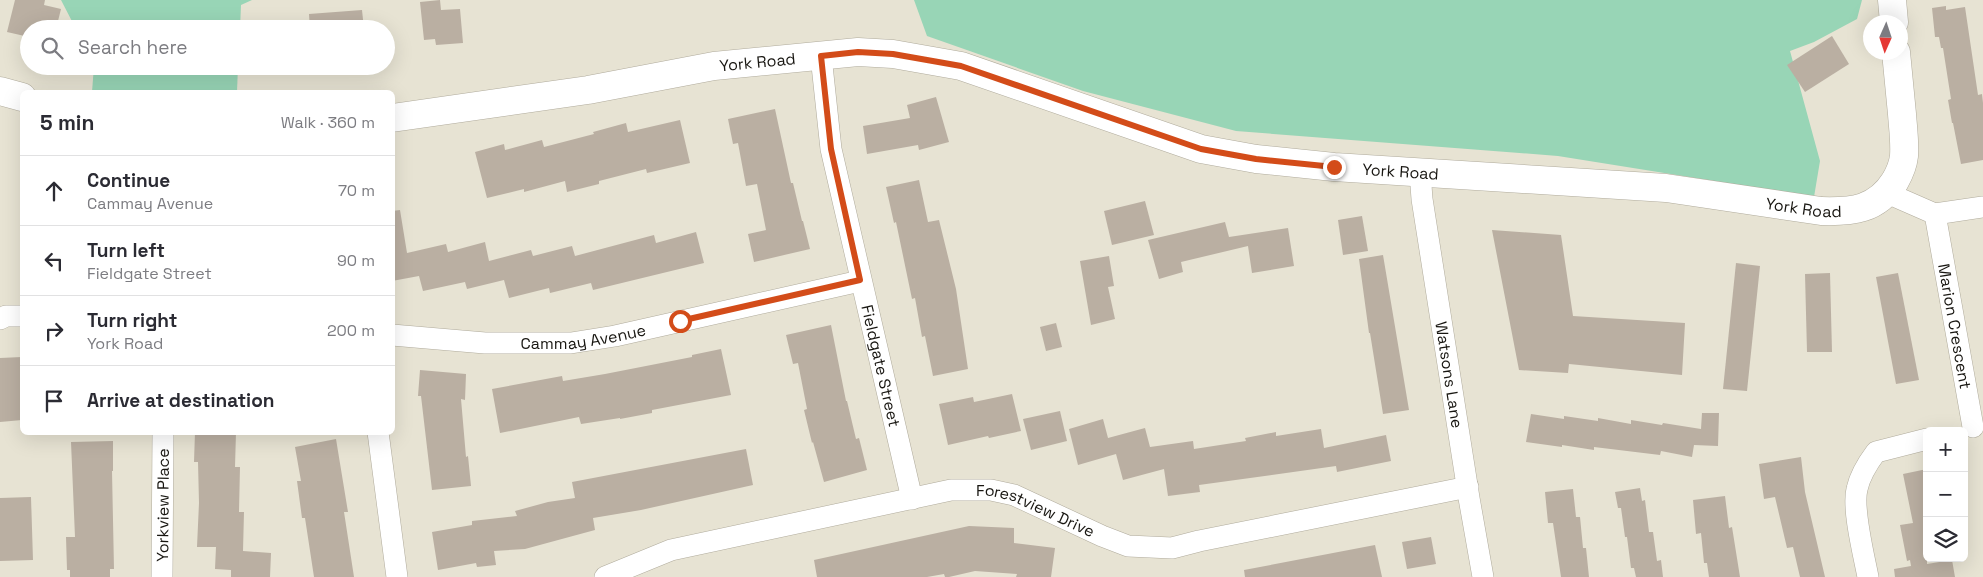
<!DOCTYPE html>
<meta charset="utf-8">
<style>
body{margin:0;font-family:"Space Grotesk",sans-serif;background:#f7f7f7;color:#2b2b33}
.controls{position:absolute;right:15px;bottom:15px;display:grid;overflow:hidden;border-radius:8px;box-shadow:0 5px 20px #0002}
.controls button{width:45px;height:45px;display:grid;place-items:center;padding:0;border:0;border-bottom:1px solid #e1e1e2;background:#fff;color:#2b2b33;font:25px sans-serif}
.compass{position:absolute;left:1863px;top:15px;width:45px;height:45px;border-radius:50%;background:#fff;box-shadow:0 5px 20px #0002;rotate:183deg}
.stop{position:absolute;width:15px;height:15px;margin:-11px;border:4px solid #d34c19;border-radius:50%;background:#fff}
.stop.end{background:#d34c19;border-color:#fff;box-shadow:0 1px 5px #0008}
.list{margin:0;padding:0;list-style:none}
h2{display:flex;justify-content:space-between;align-items:center;height:65px;margin:0;padding:0 20px;font-size:21px}
h2 small{font-size:16px;font-weight:400;color:#7c7c81}
.list li{display:grid;grid-template-columns:32px 1fr auto;gap:15px;align-items:center;box-sizing:border-box;height:70px;padding:0 20px;border-top:1px solid #e1e1e2}
.list b{display:block;font-size:19px;white-space:nowrap}
.list p{margin:0;font-size:16px;white-space:nowrap;color:#7c7c81}
.list em{font-size:16px;font-style:normal;color:#7c7c81}
.icon{flex:none;width:28px;height:28px;fill:none;stroke:currentColor;stroke-width:2;stroke-linecap:round;stroke-linejoin:round}
.map{position:relative;flex:none;width:1983px;height:577px;overflow:hidden}
.search{position:absolute;background:#fff;box-shadow:0 5px 20px #0002;left:20px;top:20px;width:375px;height:55px;display:flex;align-items:center;gap:12px;box-sizing:border-box;padding:0 18px;border-radius:28px;color:#7c7c81;font-size:19px}
.panel{position:absolute;background:#fff;box-shadow:0 5px 20px #0002;left:20px;top:90px;width:375px;height:345px;border-radius:8px}
.map>svg:first-child{display:block}
</style>
<div class="map">
<svg width="1983" height="577" viewBox="0 0 1983 577">
<rect width="100%" height="100%" fill="#e7e3d3"/>
<g fill="#98d5b6">
<polygon points="61,0 252,0 241,5 240,29 76,29"/>
<polygon points="914,0 1862,0 1857,19 1814,42 1790,51 1820,161 1814,197 1558,156 1236,131 1083,91 927,36"/>
<polygon points="94,66 238,66 237,92 92,92"/>
</g>
<g fill="#baafa2">
<polygon points="15,0 45,0 44,5 61,9 56,29 29,29 29,37 7,32"/>
<polygon points="440,0 441,10 460,9 463,43 436,45 435,39 424,40 420,2"/>
<polygon points="1946,6 1946,10 1965,7 1978,95 1982,94 1983,103 1983,160 1961,164 1953,123 1952,123 1948,100 1951,99 1943,48 1941,48 1939,37 1935,37 1932,8"/>
<polygon points="362,10 364,29 310,29 309,14"/>
<polygon points="1832,36 1849,64 1805,92 1787,65"/>
<polygon points="936,97 949,142 919,150 918,145 867,154 863,126 910,118 907,105"/>
<polygon points="775,109 791,183 793,183 802,221 803,221 810,249 754,262 748,234 766,230 757,184 746,186 738,143 733,144 728,119"/>
<polygon points="680,120 690,163 647,173 646,169 599,181 599,184 567,192 565,181 524,192 524,189 487,198 475,152 504,144 505,150 542,140 544,147 594,134 593,132 626,123 628,132"/>
<polygon points="919,180 928,222 939,220 956,289 968,369 933,376 925,336 922,337 915,298 912,299 896,222 894,223 886,187"/>
<polygon points="1145,201 1154,235 1112,245 1104,211"/>
<polygon points="400,210 407,253 446,244 448,252 485,242 489,261 531,250 533,256 572,246 575,256 654,235 656,243 696,232 704,263 593,290 591,283 550,293 549,288 509,298 504,280 467,289 465,282 423,291 419,276 392,281 392,211"/>
<polygon points="1362,216 1368,251 1343,255 1338,220"/>
<polygon points="1225,222 1229,237 1288,228 1294,266 1252,273 1248,246 1181,262 1183,272 1159,279 1148,240"/>
<polygon points="1492,230 1561,235 1573,316 1685,323 1682,375 1569,364 1568,373 1519,370"/>
<polygon points="1383,255 1409,410 1383,414 1370,333 1369,333 1359,259"/>
<polygon points="1109,256 1114,286 1108,287 1115,319 1091,325 1080,261"/>
<polygon points="1736,263 1760,266 1747,391 1723,389"/>
<polygon points="1830,273 1832,352 1807,352 1805,274"/>
<polygon points="1898,273 1919,380 1896,384 1876,277"/>
<polygon points="1056,323 1062,347 1046,351 1040,327"/>
<polygon points="831,325 846,401 847,401 856,439 859,438 867,470 824,482 813,442 812,443 804,410 807,409 798,363 793,364 786,335"/>
<polygon points="721,349 731,395 652,410 652,413 620,419 620,418 581,424 579,417 500,433 492,389 562,376 563,381 605,374 692,357 692,355"/>
<polygon points="22,357 22,420 0,422 0,358"/>
<polygon points="420,370 466,374 465,400 461,399 466,457 468,456 471,486 432,490 421,396 418,396"/>
<polygon points="1012,394 1021,431 989,438 988,436 948,445 939,404 973,397 974,402"/>
<polygon points="1060,411 1067,441 1031,450 1023,419"/>
<polygon points="1702,413 1719,413 1718,446 1694,445 1692,457 1661,451 1660,455 1594,447 1594,450 1562,445 1562,447 1526,442 1531,414 1564,419 1564,416 1598,421 1598,418 1631,424 1631,420 1662,425 1663,423 1701,429"/>
<polygon points="1103,419 1108,438 1145,428 1150,447 1193,441 1194,449 1246,441 1245,438 1276,432 1276,436 1321,429 1324,448 1386,435 1391,461 1337,472 1336,466 1199,485 1200,492 1168,496 1164,469 1123,480 1116,454 1078,465 1069,429"/>
<polygon points="195,432 236,432 235,467 240,467 239,512 244,512 243,551 271,553 270,577 231,577 231,570 215,569 216,547 197,547 199,503 198,462 194,462"/>
<polygon points="336,439 348,512 344,512 354,577 314,577 305,518 302,518 297,481 301,481 295,447"/>
<polygon points="113,441 113,471 112,471 114,569 110,569 110,577 70,577 70,570 67,570 66,537 75,537 71,442"/>
<polygon points="746,449 753,485 641,510 593,518 595,530 525,549 494,551 496,565 477,567 476,563 438,570 432,532 472,525 472,521 517,516 515,511 548,502 575,498 572,482"/>
<polygon points="1801,457 1805,492 1825,577 1800,577 1793,547 1787,548 1775,497 1764,499 1759,464"/>
<polygon points="1927,469 1927,564 1952,560 1955,577 1895,577 1894,569 1911,566 1910,560 1907,561 1900,525 1913,523 1903,474"/>
<polygon points="1640,488 1642,501 1645,500 1649,532 1653,532 1657,561 1661,560 1663,577 1636,577 1634,568 1631,568 1627,537 1625,537 1621,508 1618,508 1615,492"/>
<polygon points="1573,489 1576,517 1580,517 1583,548 1586,548 1589,577 1561,577 1553,523 1548,523 1545,492"/>
<polygon points="1725,496 1729,528 1732,527 1740,577 1709,577 1707,563 1704,563 1701,533 1696,534 1693,500"/>
<polygon points="31,497 33,560 0,561 0,498"/>
<polygon points="969,526 1014,528 1014,543 1055,548 1051,577 1016,577 1017,574 975,571 949,577 945,577 944,574 927,577 817,577 814,560"/>
<polygon points="1431,537 1436,564 1407,569 1402,542"/>
<polygon points="1375,545 1382,577 1245,577 1244,570"/>
</g>
<g fill="none" stroke-linecap="round" stroke-linejoin="round">
<defs>
<g id="street">
<path id="s1" d="M821,56L831,149L912,499"/>
<path id="s2" d="M1420,172L1422,199L1469,498L1483,577"/>
<polyline points="1887,193 1935,214 1983,207"/>
<path id="s3" d="M1935,214L1973,427"/>
<polyline points="0,319 6,316 22,316"/>
<path id="s4" d="M392,335L485,343H571L615,336L860,281"/>
<polyline points="378,432 397,577"/>
<path id="s5" d="M162,577L163,432"/>
<path id="s6" d="M605,577L671,550L951,490H991L1014,495L1102,536L1128,546L1172,548L1199,541L1468,487"/>
<path d="M1868,577C1864,556 1852,509 1857,489C1860,475 1867,464 1876,452L1927,439"/>
</g>
<g id="secondary">
<polyline points="1892,0 1894,22"/>
<polyline points="0,91 22,97"/>
<path id="s7" d="M392,118L588,90L714,66L858,52L893,54L961,66L1201,149L1256,159L1334,167L1666,188L1821,211C1852,212 1877,210 1895,181C1899,174 1903,165 1904,156C1905,142 1903,128 1902,114C1900,93 1898,73 1896,52"/>
</g>
</defs>
<use href="#street" stroke="#b0ab9c" stroke-width="22"/>
<use href="#secondary" stroke="#b0ab9c" stroke-width="29"/>
<use href="#street" stroke="#fff" stroke-width="21"/>
<use href="#secondary" stroke="#fff" stroke-width="28"/>
</g>
<g fill="none" stroke-linecap="round" stroke-linejoin="round">
<polyline stroke="#d34c19" stroke-width="6" points="680,321 860,280 831,149 821,56 858,52 893,54 961,66 1201,149 1256,159 1334,167"/>
</g>
<g text-anchor="middle" stroke-width="4" stroke-linejoin="round" paint-order="stroke">
<g font-size="16" fill="#181611" stroke="#fff">
<text dy="6" stroke="none"><textPath href="#s7" startOffset="370">York Road</textPath></text>
<text dy="6" stroke="none"><textPath href="#s7" startOffset="1030">York Road</textPath></text>
<text dy="6" stroke="none"><textPath href="#s7" startOffset="1435">York Road</textPath></text>
<text dy="6" stroke="none"><textPath href="#s3" startOffset="114">Marion Crescent</textPath></text>
<text dy="6" stroke="none"><textPath href="#s4" startOffset="192">Cammay Avenue</textPath></text>
<text dy="6" stroke="none"><textPath href="#s1" startOffset="316">Fieldgate Street</textPath></text>
<text dy="6" stroke="none"><textPath href="#s2" startOffset="205">Watsons Lane</textPath></text>
<text dy="6" stroke="none"><textPath href="#s5" startOffset="72">Yorkview Place</textPath></text>
<text dy="6" stroke="none"><textPath href="#s6" startOffset="446">Forestview Drive</textPath></text>
</g>
</g>
</svg>
<div class="controls">
<button>+</button>
<button>−</button>
<button><svg class="icon" aria-label="layers" viewBox="0 0 24 24"><path d="M12 4l9 5-9 5-9-5zM3 14l9 5 9-5"/></svg></button>
</div>
<svg class="compass" viewBox="-18 -18 36 36"><path d="M0-13l5 13h-10z" fill="#e53935"/><path d="M0 13l5-13h-10z" fill="#7c7c81"/></svg>
<div class="stop" style="left:680px;top:321px"></div>
<div class="stop end" style="left:1334px;top:167px"></div>
<div class="search"><svg class="icon" aria-label="search" viewBox="0 0 24 24"><circle cx="10" cy="10" r="6"/><path d="M15 15l6 6"/></svg>Search here</div>
<section class="panel">
<h2>5 min<small>Walk · 360 m</small></h2>
<ul class="list">
<li><svg class="icon" aria-label="ahead" viewBox="0 0 24 24"><path d="M12 20V5M6 11l6-6 6 6"/></svg><div><b>Continue</b><p>Cammay Avenue</p></div><em>70 m</em></li>
<li><svg class="icon" aria-label="left" viewBox="0 0 24 24"><path d="M17 20v-9H6M10 6l-5 5 5 5"/></svg><div><b>Turn left</b><p>Fieldgate Street</p></div><em>90 m</em></li>
<li><svg class="icon" aria-label="right" viewBox="0 0 24 24"><path d="M7 20v-9h11M14 6l5 5-5 5"/></svg><div><b>Turn right</b><p>York Road</p></div><em>200 m</em></li>
<li><svg class="icon" aria-label="arrive" viewBox="0 0 24 24"><path d="M6 21V4h12l-3 4 3 4H6"/></svg><div><b>Arrive at destination</b></div></li>
</ul>
</section>
</div>
